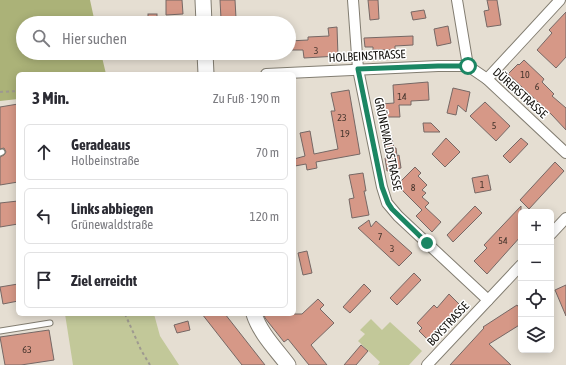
<!DOCTYPE html>
<html lang="de">
<meta charset="utf-8">
<style>
body{margin:0;font-family:"Asap Condensed",sans-serif;background:#f2f2f3;color:#2b2b33}
.controls{position:absolute;right:12px;bottom:12px;display:grid;overflow:hidden;border-radius:6px;box-shadow:0 2px 10px #0003}
.controls button{width:36px;height:36px;display:grid;place-items:center;padding:0;border:0;border-bottom:1px solid #e1e1e2;background:#fff;color:#2b2b33;font:20px sans-serif}
.stop{position:absolute;width:12px;height:12px;margin:-9px;border:3px solid #1b8663;border-radius:50%;background:#fff}
.stop.end{background:#1b8663;border-color:#fff;box-shadow:0 1px 4px #0008}
.list{margin:0;padding:0;list-style:none}
h2{display:flex;justify-content:space-between;align-items:center;height:52px;margin:0;padding:0 16px;font-size:17px}
h2 small{font-size:13px;font-weight:400;color:#7c7c81}
.list li{display:grid;grid-template-columns:26px 1fr auto;gap:12px;align-items:center;box-sizing:border-box;height:56px;margin:0 8px 8px;padding:0 8px;border:1px solid #e1e1e2;border-radius:6px}
.list b{display:block;font-size:15px;white-space:nowrap}
.list p{margin:0;font-size:13px;white-space:nowrap;color:#7c7c81}
.list em{font-size:13px;font-style:normal;color:#7c7c81}
.icon{flex:none;width:22px;height:22px;fill:none;stroke:currentColor;stroke-width:2;stroke-linecap:round;stroke-linejoin:round}
.map{position:relative;flex:none;width:566px;height:365px;overflow:hidden}
.search{position:absolute;background:#fff;box-shadow:0 2px 10px #0003;left:16px;top:16px;width:280px;height:44px;display:flex;align-items:center;gap:10px;box-sizing:border-box;padding:0 14px;border-radius:22px;color:#7c7c81;font-size:15px}
.panel{position:absolute;background:#fff;box-shadow:0 2px 10px #0003;left:16px;top:72px;width:280px;height:244px;border-radius:6px}
.map>svg:first-child{display:block}
</style>
<div class="map">
<svg width="566" height="365" viewBox="0 0 566 365">
<rect width="100%" height="100%" fill="#e5ded2"/>
<g fill="#c2c899">
<polygon points="65,314 154,314 160,336 179,365 73,365"/>
<polygon points="371,319 382,330 390,322 422,351 409,365 378,365 380,362 358,341 365,334 360,330"/>
</g>
<polygon fill="#abb278" points="0,0 90,0 95,23 23,23 23,53 101,53 106,74 18,74 18,99 0,101"/>
<g fill="#d69887" stroke="#766865">
<polygon points="166,0 182,0 183,14 166,15"/>
<polygon points="220,0 235,0 236,18 221,19"/>
<polygon points="368,0 378,0 379,19 370,20"/>
<polygon points="487,0 497,0 501,25 487,27 484,11 489,10"/>
<polygon points="424,10 426,18 413,20 411,12"/>
<polygon points="566,12 566,57 556,68 537,50 552,33 549,30"/>
<rect x="148" y="14" width="9" height="9"/>
<polygon points="448,26 451,43 437,46 434,29"/>
<polygon points="337,27 338,56 304,58 303,50 289,50 289,41 308,40 308,37 329,36 328,28"/>
<polygon points="413,36 413,45 395,46 395,50 373,50 373,47 365,47 364,38"/>
<polygon points="524,60 544,79 542,82 554,94 552,96 566,108 566,130 552,115 508,74 518,64 519,65"/>
<polygon points="428,82 429,100 411,101 411,105 399,105 400,117 382,117 381,104 394,103 393,85"/>
<polygon points="453,88 470,92 466,112 458,105 456,115 447,113"/>
<polygon points="349,90 360,154 316,162 317,168 307,170 306,164 295,166 294,159 305,156 300,133 310,131 314,154 338,149 331,111 335,111 331,93"/>
<polygon points="485,102 510,126 496,141 470,116"/>
<polygon points="18,104 18,182 0,185 0,157 4,155 6,152 4,148 0,149 0,107"/>
<polygon points="423,123 431,123 440,132 424,132"/>
<polygon points="391,134 394,148 396,148 397,156 399,155 401,168 387,171 385,158 387,157 383,136"/>
<polygon points="446,138 460,152 445,167 432,154"/>
<polygon points="521,138 528,144 510,163 503,156"/>
<polygon points="555,162 564,171 529,209 520,200"/>
<polygon points="415,167 421,173 418,176 427,185 422,190 426,193 422,197 429,203 425,207 441,222 432,232 416,216 422,210 397,185"/>
<polygon points="363,173 366,191 364,191 369,215 352,218 349,199 354,198 349,175"/>
<polygon points="488,175 491,190 475,193 472,178"/>
<polygon points="18,201 18,224 0,227 0,203"/>
<polygon points="475,206 482,213 453,242 447,235"/>
<polygon points="521,206 521,236 487,274 474,261 487,248 484,245"/>
<polygon points="369,220 371,227 376,221 412,253 399,266 358,228"/>
<polygon points="307,251 312,273 303,275 298,253"/>
<polygon points="414,273 421,280 397,305 390,298"/>
<polygon points="18,284 18,301 3,304 0,287"/>
<polygon points="364,284 371,291 350,313 343,307"/>
<polygon points="566,285 566,316 555,290"/>
<polygon points="449,294 462,307 429,341 419,331 422,328 417,323 434,305 437,308"/>
<polygon points="318,299 324,305 320,309 334,323 311,345 327,365 309,365 288,339 284,342 265,318 264,314 302,314"/>
<polygon points="517,305 521,310 521,324 489,344 511,365 450,365 484,328 483,327"/>
<polygon points="202,314 225,314 265,365 242,365"/>
<polygon points="188,321 190,330 177,333 174,325"/>
<polygon points="49,330 54,360 21,365 5,365 0,337"/>
<polygon points="361,345 368,351 356,365 344,365"/>
</g>
<g fill="none" stroke-linecap="round" stroke-linejoin="round">
<defs>
<g id="lane">
<polyline points="0,153 2,152"/>
<polyline points="0,331 50,323"/>
</g>
<g id="street">
<polyline points="353,0 358,69 382,187 387,203 398,216 488,300"/>
<polyline points="457,0 468,66 487,79 566,153"/>
<polyline points="266,74 438,66 468,66"/>
<polyline points="487,79 560,0"/>
<polyline points="551,234 566,218"/>
<polyline points="427,365 521,265"/>
</g>
<g id="secondary">
<polyline points="203,0 204,23"/>
<polyline points="205,53 206,74"/>
<path d="M254,314C260,333 276,349 288,365"/>
</g>
</defs>
<use href="#lane" stroke="#827d71" stroke-width="7"/>
<use href="#street" stroke="#827d71" stroke-width="12"/>
<use href="#secondary" stroke="#827d71" stroke-width="17"/>
<g stroke="#9e9990" stroke-width="2" stroke-dasharray="3 3" stroke-linecap="butt">
<polyline points="0,92 18,91"/>
<polyline points="125,314 141,350 150,365"/>
</g>
<use href="#lane" stroke="#fff" stroke-width="5"/>
<use href="#street" stroke="#fff" stroke-width="10"/>
<use href="#secondary" stroke="#fff" stroke-width="15"/>
</g>
<g fill="none" stroke-linecap="round" stroke-linejoin="round">
<polyline stroke="#1b8663" stroke-width="5" points="427,243 392,209 388,203 382,187 358,69 438,66 468,66"/>
</g>
<g text-anchor="middle" stroke-width="3" stroke-linejoin="round" paint-order="stroke">
<g font-size="10" fill="#44342c">
<text x="316" y="54">3</text>
<text x="525" y="78">10</text>
<text x="537" y="90">6</text>
<text x="402" y="100">14</text>
<text x="342" y="121">23</text>
<text x="494" y="129">5</text>
<text x="345" y="137">19</text>
<text x="482" y="188">1</text>
<text x="413" y="191">8</text>
<text x="380" y="240">7</text>
<text x="503" y="244">54</text>
<text x="392" y="252">3</text>
<text x="27" y="353">63</text>
</g>
<g font-size="12" fill="#14120e" stroke="#fff">
<text transform="translate(367 56) rotate(-3)" y="4">HOLBEINSTRASSE</text>
<text transform="translate(520 93) rotate(42)" y="4">DÜRERSTRASSE</text>
<text transform="translate(388 144) rotate(78)" y="4">GRÜNEWALDSTRASSE</text>
<text transform="translate(448 324) rotate(-47)" y="4">BOYSTRASSE</text>
</g>
</g>
</svg>
<div class="controls">
<button>+</button>
<button>−</button>
<button><svg class="icon" aria-label="locate" viewBox="0 0 24 24"><circle cx="12" cy="12" r="6"/><path d="M12 2v4M12 18v4M2 12h4M18 12h4"/></svg></button>
<button><svg class="icon" aria-label="layers" viewBox="0 0 24 24"><path d="M12 4l9 5-9 5-9-5zM3 14l9 5 9-5"/></svg></button>
</div>
<div class="stop" style="left:468px;top:66px"></div>
<div class="stop end" style="left:427px;top:243px"></div>
<div class="search"><svg class="icon" aria-label="search" viewBox="0 0 24 24"><circle cx="10" cy="10" r="6"/><path d="M15 15l6 6"/></svg>Hier suchen</div>
<section class="panel">
<h2>3 Min.<small>Zu Fuß · 190 m</small></h2>
<ul class="list">
<li><svg class="icon" aria-label="ahead" viewBox="0 0 24 24"><path d="M12 20V5M6 11l6-6 6 6"/></svg><div><b>Geradeaus</b><p>Holbeinstraße</p></div><em>70 m</em></li>
<li><svg class="icon" aria-label="left" viewBox="0 0 24 24"><path d="M17 20v-9H6M10 6l-5 5 5 5"/></svg><div><b>Links abbiegen</b><p>Grünewaldstraße</p></div><em>120 m</em></li>
<li><svg class="icon" aria-label="arrive" viewBox="0 0 24 24"><path d="M6 21V4h12l-3 4 3 4H6"/></svg><div><b>Ziel erreicht</b></div></li>
</ul>
</section>
</div>
